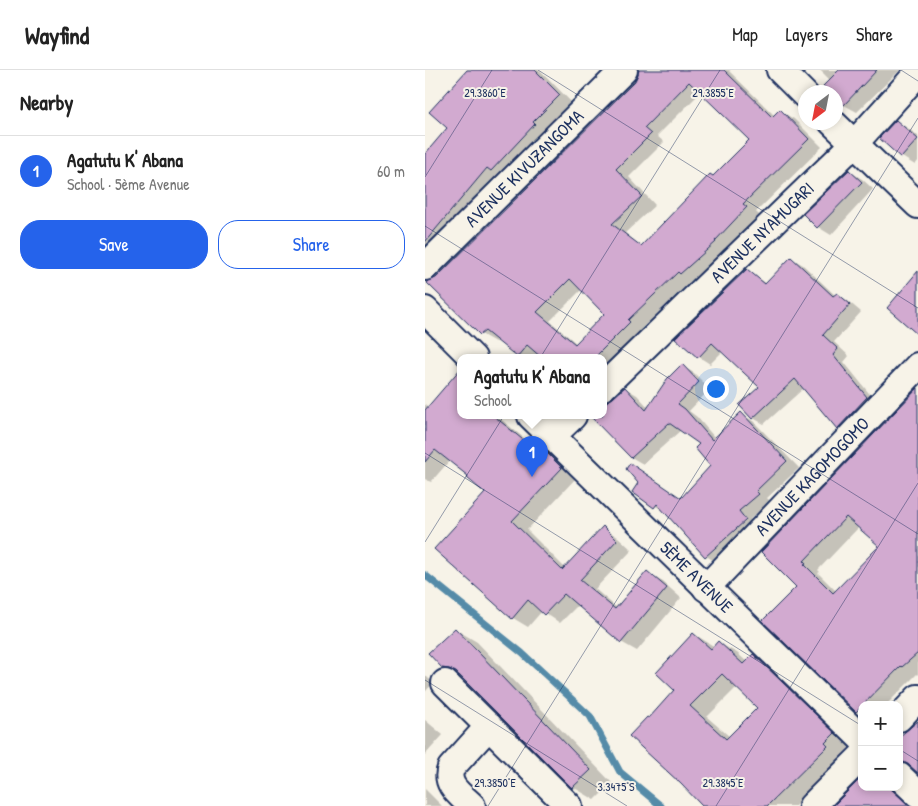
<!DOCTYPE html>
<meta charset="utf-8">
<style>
body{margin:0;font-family:"Patrick Hand",sans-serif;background:#f6f6f6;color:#222}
.controls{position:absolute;right:15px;bottom:15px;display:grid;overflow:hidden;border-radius:10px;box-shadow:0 2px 8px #0003}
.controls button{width:45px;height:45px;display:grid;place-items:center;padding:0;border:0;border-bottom:1px solid #e0e0e0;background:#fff;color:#222;font:25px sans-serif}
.compass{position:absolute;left:373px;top:15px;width:45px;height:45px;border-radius:50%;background:#fff;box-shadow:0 2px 8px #0003;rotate:212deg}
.you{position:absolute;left:290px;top:318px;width:18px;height:18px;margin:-12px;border:4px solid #fff;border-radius:50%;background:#1a73e8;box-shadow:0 0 0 8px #1a73e833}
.badge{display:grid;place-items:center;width:32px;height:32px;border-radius:50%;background:#2563eb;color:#fff;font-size:16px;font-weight:700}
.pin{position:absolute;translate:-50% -41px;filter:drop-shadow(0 1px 2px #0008)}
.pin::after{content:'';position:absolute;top:26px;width:18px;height:15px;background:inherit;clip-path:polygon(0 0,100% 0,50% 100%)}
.popup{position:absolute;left:32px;top:284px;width:150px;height:65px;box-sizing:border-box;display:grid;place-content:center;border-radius:10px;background:#fff;filter:drop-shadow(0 1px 4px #0005);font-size:16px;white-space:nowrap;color:#767676}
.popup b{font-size:19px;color:#222}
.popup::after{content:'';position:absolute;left:50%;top:100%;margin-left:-10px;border:10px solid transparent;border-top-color:#fff}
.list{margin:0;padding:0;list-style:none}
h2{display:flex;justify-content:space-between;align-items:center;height:65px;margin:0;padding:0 20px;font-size:21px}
h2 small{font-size:16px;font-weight:400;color:#767676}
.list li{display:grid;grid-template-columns:32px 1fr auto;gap:15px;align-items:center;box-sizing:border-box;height:70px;padding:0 20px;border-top:1px solid #e0e0e0}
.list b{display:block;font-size:19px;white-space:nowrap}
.list p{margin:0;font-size:16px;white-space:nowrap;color:#767676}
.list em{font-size:16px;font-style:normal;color:#767676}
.actions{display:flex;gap:10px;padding:15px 20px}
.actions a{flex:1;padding:11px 0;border:1px solid #2563eb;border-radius:20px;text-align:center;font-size:18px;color:#2563eb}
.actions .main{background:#2563eb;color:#fff}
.map{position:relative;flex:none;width:493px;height:736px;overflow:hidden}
header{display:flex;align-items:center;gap:30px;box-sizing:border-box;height:70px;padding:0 25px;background:#fff;border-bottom:1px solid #e0e0e0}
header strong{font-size:24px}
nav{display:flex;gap:28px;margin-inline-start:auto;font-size:18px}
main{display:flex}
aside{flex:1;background:#fff}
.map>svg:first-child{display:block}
</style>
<header>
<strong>Wayfind</strong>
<nav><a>Map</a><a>Layers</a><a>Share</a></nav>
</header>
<main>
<aside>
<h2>Nearby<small></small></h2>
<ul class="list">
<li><span class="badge">1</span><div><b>Agatutu K' Abana</b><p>School · 5ème Avenue</p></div><em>60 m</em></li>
</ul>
<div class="actions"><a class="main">Save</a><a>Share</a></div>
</aside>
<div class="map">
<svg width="493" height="736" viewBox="0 0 493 736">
<rect width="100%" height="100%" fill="#f7f3e8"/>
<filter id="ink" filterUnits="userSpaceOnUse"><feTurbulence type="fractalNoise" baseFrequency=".02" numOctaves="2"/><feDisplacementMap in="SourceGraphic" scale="10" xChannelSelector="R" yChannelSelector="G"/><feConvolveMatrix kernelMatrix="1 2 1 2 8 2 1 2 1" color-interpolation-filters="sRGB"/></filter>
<g filter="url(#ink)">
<g fill="#0003" fill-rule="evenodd">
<polygon points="44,0 115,0 149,35 0,199 0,86 23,58"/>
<path d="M215,0H306L304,1L350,46L355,41L369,49L397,77L331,142L335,146L303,180L270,211L267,210L216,259L218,261L178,304V288H95L73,270L70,272L56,264L11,209L211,11ZM276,22L326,70L217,177L200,163L230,135L204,107L239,72L232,66ZM157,219L181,244L152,274L125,251Z"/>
<polygon points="395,0 475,0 432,42 419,35 410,22 407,22 400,16 406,11"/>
<polygon points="471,51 484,59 493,66 493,91 490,95 477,87 456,68"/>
<polygon points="424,101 437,109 448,119 406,165 393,157 380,144"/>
<polygon points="366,188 378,195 411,226 412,224 423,231 436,242 409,272 424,286 419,292 451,332 424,365 412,358 379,318 339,354 328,348 336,317 298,281 285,294 274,287 252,268 322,200 342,214"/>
<polygon points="257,296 269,303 285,319 264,341 272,347 290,368 316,344 328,351 374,398 342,428 345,431 325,449 333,457 293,493 281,486 242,443 209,422 257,429 287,396 276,374 256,360 218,394 206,387 168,347 178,346 189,329 200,318 212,325 224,338"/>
<path d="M493,320V605L492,604L461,635H437V644L432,641L373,517L338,482ZM434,457L456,476L412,522L393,503L395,502L393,500Z"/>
<polygon points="0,334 4,338 36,346 72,346 105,373 108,370 123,379 152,407 102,460 140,498 178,458 193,467 207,480 170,519 192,538 222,503 238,512 256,528 212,581 196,572 153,535 135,553 117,541 103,557 88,548 61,423 25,390 6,412 0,409"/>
<polygon points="30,559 52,572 187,713 170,730 148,717 41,611 18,597"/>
<path d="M269,564L290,577L294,573L312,583L322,592L329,585L347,596L427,674L418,684L420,687L370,736H279L224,649L251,620ZM312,617L334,638L305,667L282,647Z"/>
<polygon points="0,605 8,613 0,622"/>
<polygon points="0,650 18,665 0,685"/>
<polygon points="0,719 17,736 0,736"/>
</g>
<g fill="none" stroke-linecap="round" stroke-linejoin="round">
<polyline stroke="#558ba8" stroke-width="7" points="0,505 97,583 165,646 195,702 236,736"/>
</g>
<g fill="#d2aad0" stroke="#1b2f5e" fill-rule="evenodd">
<polygon points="42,0 110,0 135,25 108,52 110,54 66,101 62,98 0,172 0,84 22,58 4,42"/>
<path d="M214,0H299L347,47L355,39L384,69L318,134L322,137L290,171L291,172L255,204L253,202L203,250L205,252L169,288H117L102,275L92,287L60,261L55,265L1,212L11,208L210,11L213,4ZM264,12L324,70L288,106L285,104L216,176L187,154L217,126L191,99L226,64L219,58ZM145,209L179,244L150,274L112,242Z"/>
<polygon points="414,0 452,0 418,36 410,28 410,22 405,22 398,16"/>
<polygon points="471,50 493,69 476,88 454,68"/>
<polygon points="424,100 437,112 392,158 378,144"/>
<polygon points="366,187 408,226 412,223 425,234 398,265 413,279 408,285 442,327 412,359 370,309 327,349 314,335 334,317 287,273 273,288 250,268 322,199 340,214"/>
<polygon points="493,201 493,265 462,238"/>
<polygon points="257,294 274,312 253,334 260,339 287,370 316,342 362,391 331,421 334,424 314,441 321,450 280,487 232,434 229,438 207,422 213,413 201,399 205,393 256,428 285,396 270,378 274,374 244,353 206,388 165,346 178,346 178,334 188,328 200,317 221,340 242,309"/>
<polygon points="36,298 36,346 69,346 103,374 108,369 137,398 87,451 137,500 178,456 192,470 155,510 190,539 222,501 242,518 196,573 139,524 119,545 103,530 87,549 9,479 60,423 42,408 43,406 10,380 0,392 0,340"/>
<path d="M493,318V583L477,597L476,596L431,642L337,551L371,517L336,482ZM421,447L454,476L408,523L379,494L381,493L379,491Z"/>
<polygon points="30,558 166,700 147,718 31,602 24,599 17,598 3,583"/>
<path d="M268,563L286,579L293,571L318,594L328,584L410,663L400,673L403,676L342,736H277L256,714L204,666L222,647L224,648L249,620L231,603ZM297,604L332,638L301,669L265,636Z"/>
<polygon points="493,651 493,703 484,695 474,690 474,667"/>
<polygon points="437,707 437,717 464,717 485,736 408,736"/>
</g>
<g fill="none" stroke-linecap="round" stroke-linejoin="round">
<defs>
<g id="minor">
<polyline points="355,0 380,25"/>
<polyline points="407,52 493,135"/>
<path id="s1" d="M0,197L199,0"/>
<polyline points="0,240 48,288"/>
<path id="s2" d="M178,317L429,74L493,3"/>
<path id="s3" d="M106,346L437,669"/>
<polyline points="127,366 148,346"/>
<path id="s4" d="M281,518L493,296"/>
<polyline points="20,613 144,736"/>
<polyline points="474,648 493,628"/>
<polyline points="474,706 493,724"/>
<path d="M47,736C36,725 19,715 26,698L64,656"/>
<polyline points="387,736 437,686"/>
</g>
</defs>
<use href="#minor" stroke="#1b2f5e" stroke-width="30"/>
<use href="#minor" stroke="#f7f3e8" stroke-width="26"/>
</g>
</g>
<path fill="none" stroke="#1b2f5e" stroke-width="1" stroke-opacity="0.45" d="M113,0L493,238M476,0L493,11M0,107L67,0M0,156L493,464M0,383L437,656M0,472L295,0M0,610L202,736M474,679L493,691M63,736L493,48M291,736L493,413"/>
<g text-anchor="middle" stroke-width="4" stroke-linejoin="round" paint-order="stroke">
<g font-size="18" fill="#1b2f5e" stroke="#f7f3e8">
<text dy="6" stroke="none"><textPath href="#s1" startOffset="140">AVENUE KIVUZANGOMA</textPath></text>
<text dy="6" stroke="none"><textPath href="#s2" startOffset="222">AVENUE NYAMUGARI</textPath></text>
<text dy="6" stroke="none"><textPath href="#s4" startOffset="154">AVENUE KAGOMOGOMO</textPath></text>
<text dy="6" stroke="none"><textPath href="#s3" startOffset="231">5ÈME AVENUE</textPath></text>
</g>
</g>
<g font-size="12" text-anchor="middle" fill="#1b2f5e" stroke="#f7f3e8" stroke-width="4" stroke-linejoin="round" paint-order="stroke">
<text x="60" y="27">29.3860°E</text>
<text x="288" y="27">29.3855°E</text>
<text x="70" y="717">29.3850°E</text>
<text x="298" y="717">29.3845°E</text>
<text x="191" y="721">3.3475°S</text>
</g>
</svg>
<div class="controls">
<button>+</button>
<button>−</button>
</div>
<svg class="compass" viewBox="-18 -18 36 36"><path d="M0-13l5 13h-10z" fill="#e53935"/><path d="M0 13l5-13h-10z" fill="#767676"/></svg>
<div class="you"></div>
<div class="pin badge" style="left:107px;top:407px">1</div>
<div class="popup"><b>Agatutu K' Abana</b>School</div>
</div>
</main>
